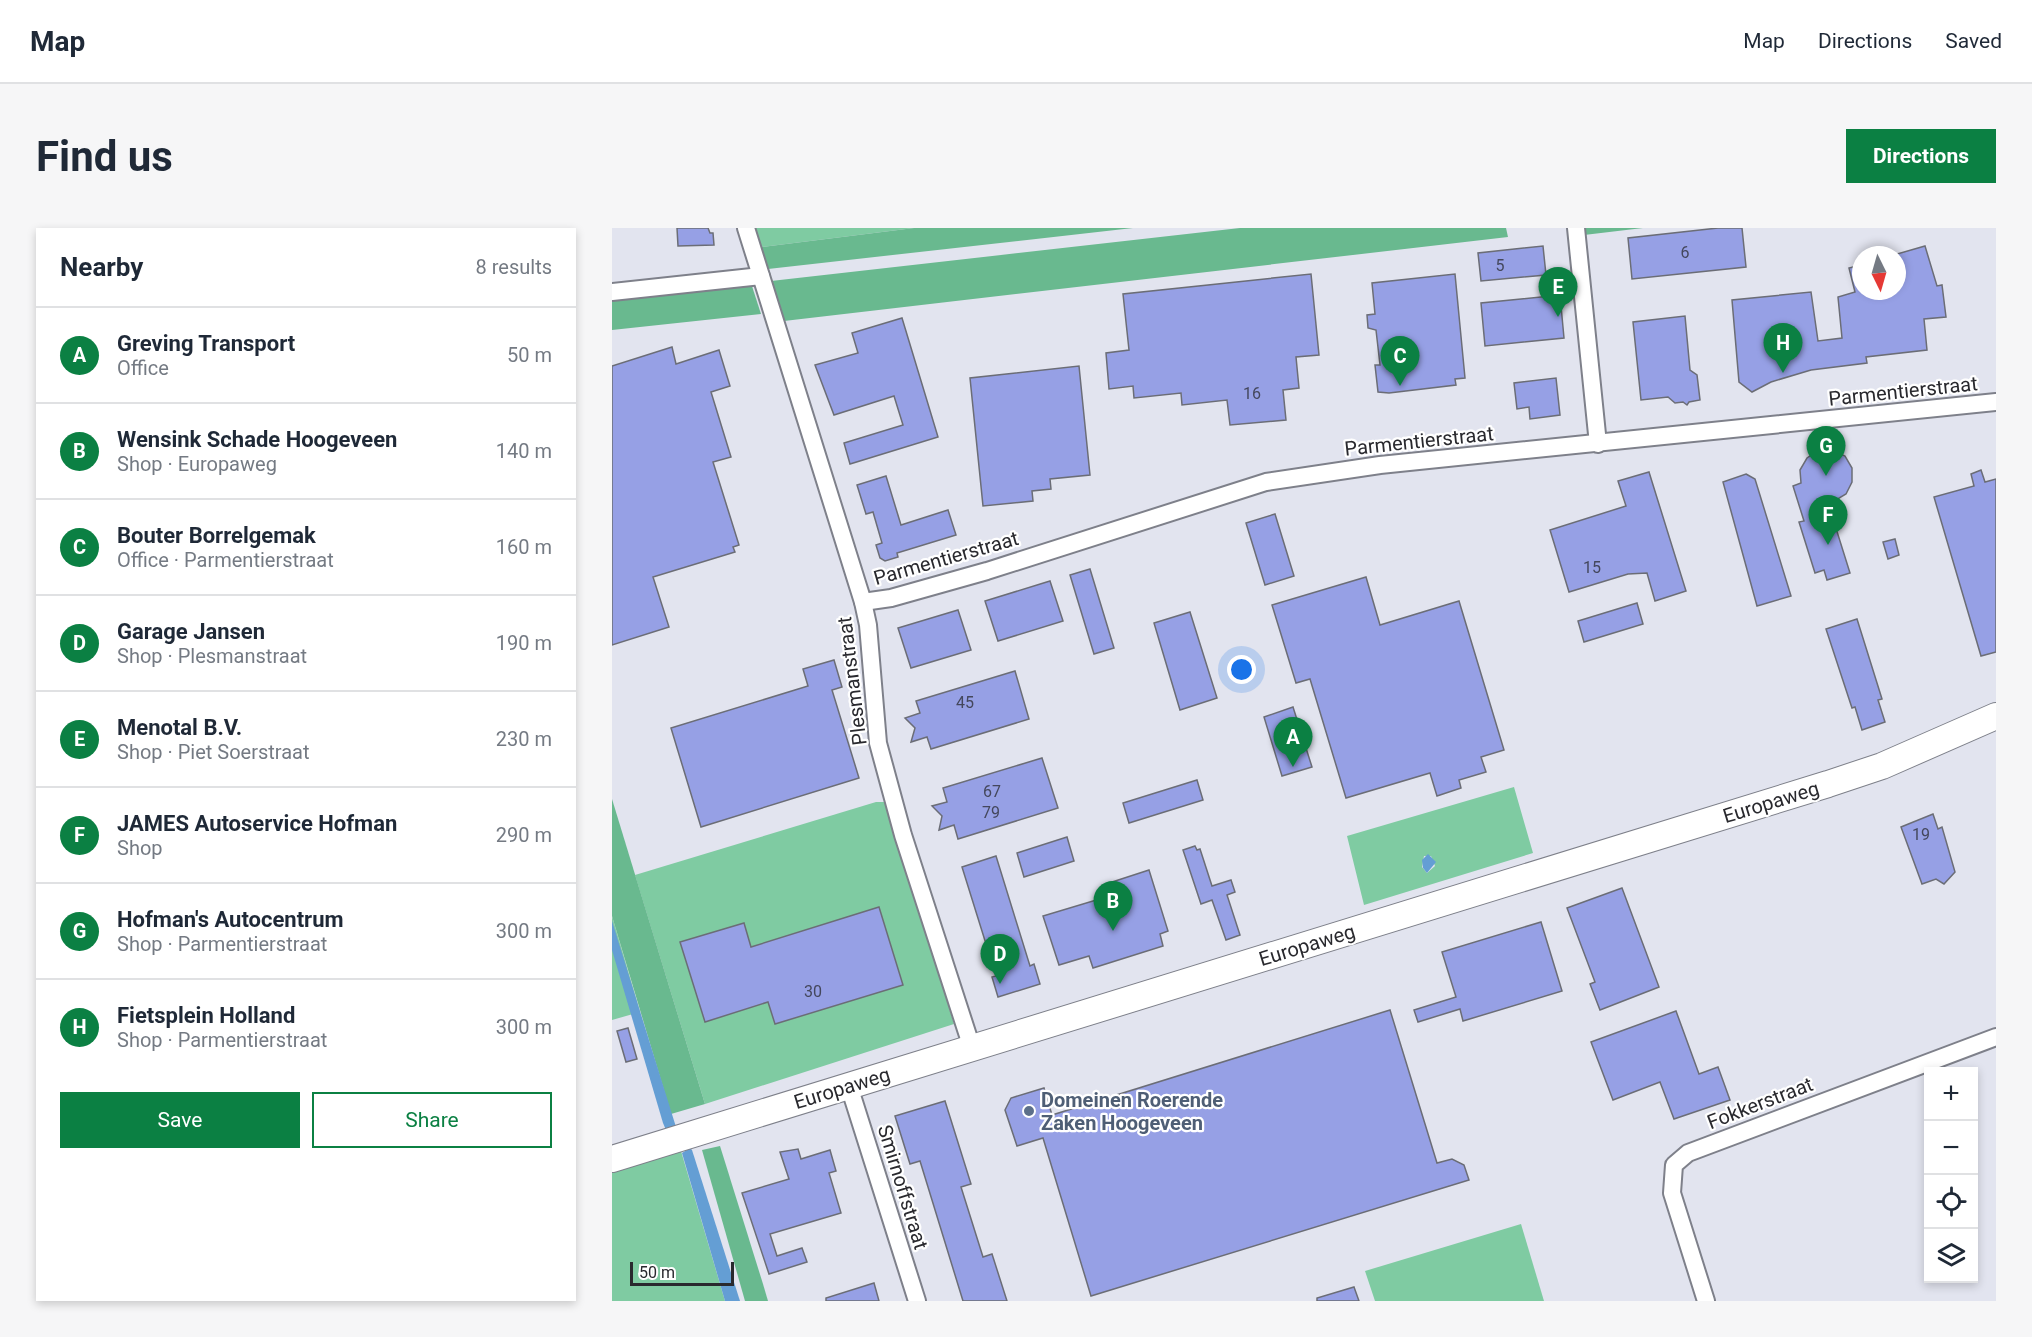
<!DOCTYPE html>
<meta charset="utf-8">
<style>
body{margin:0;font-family:Roboto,sans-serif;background:#f6f6f7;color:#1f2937}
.controls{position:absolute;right:18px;bottom:18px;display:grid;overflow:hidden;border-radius:0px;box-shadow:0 3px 9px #0003}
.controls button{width:54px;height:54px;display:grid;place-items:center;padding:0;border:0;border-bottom:2px solid #e0e1e3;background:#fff;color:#1f2937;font:30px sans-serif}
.compass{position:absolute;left:1240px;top:18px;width:54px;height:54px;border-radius:50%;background:#fff;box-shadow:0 3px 9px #0003;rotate:175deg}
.scale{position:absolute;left:18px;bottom:15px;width:104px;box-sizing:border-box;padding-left:6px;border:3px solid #29292e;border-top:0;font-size:16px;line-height:21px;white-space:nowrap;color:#29292e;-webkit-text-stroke:4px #fff;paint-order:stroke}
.you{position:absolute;left:630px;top:442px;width:21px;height:21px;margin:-15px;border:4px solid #fff;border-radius:50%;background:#1a73e8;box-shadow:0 0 0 9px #1a73e833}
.badge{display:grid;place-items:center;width:39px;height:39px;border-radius:50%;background:#0b8043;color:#fff;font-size:20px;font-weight:700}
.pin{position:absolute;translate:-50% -50px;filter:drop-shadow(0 2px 3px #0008)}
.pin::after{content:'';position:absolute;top:32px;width:21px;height:18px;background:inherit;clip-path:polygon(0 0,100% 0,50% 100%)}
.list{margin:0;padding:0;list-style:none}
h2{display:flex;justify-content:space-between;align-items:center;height:78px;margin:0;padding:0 24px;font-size:26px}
h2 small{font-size:20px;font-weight:400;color:#747a83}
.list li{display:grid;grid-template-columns:39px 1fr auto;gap:18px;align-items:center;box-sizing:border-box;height:96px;padding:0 24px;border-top:2px solid #e0e1e3}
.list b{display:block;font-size:22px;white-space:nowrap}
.list p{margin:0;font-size:20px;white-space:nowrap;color:#747a83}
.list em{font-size:20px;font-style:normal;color:#747a83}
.actions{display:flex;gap:12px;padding:18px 24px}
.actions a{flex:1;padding:14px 0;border:2px solid #0b8043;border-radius:0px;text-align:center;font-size:21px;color:#0b8043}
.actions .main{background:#0b8043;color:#fff}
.icon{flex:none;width:33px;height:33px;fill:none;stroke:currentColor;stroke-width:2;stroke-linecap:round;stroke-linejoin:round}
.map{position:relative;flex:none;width:1384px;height:1073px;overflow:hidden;border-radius:0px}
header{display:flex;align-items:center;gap:36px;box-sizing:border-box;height:84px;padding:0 30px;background:#fff;border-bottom:2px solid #e0e1e3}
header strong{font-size:28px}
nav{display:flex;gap:33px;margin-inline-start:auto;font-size:21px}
.intro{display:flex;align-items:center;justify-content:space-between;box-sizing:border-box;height:144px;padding:0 36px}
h1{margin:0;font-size:42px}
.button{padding:15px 27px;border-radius:0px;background:#0b8043;color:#fff;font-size:21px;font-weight:700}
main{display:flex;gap:36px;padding:0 36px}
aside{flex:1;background:#fff;border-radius:0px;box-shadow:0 3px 9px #0003}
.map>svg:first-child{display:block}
</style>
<header>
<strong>Map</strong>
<nav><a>Map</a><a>Directions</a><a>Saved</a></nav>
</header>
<div class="intro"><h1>Find us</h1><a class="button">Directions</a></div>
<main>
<aside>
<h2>Nearby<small>8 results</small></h2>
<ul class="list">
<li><span class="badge">A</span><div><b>Greving Transport</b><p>Office</p></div><em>50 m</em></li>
<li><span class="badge">B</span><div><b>Wensink Schade Hoogeveen</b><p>Shop · Europaweg</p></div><em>140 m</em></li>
<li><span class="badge">C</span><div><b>Bouter Borrelgemak</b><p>Office · Parmentierstraat</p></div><em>160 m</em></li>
<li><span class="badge">D</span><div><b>Garage Jansen</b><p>Shop · Plesmanstraat</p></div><em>190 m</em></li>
<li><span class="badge">E</span><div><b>Menotal B.V.</b><p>Shop · Piet Soerstraat</p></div><em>230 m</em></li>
<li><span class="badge">F</span><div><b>JAMES Autoservice Hofman</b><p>Shop</p></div><em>290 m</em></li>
<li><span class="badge">G</span><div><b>Hofman's Autocentrum</b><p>Shop · Parmentierstraat</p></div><em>300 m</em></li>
<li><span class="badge">H</span><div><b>Fietsplein Holland</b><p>Shop · Parmentierstraat</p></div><em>300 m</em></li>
</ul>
<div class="actions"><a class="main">Save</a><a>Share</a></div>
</aside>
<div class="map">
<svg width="1384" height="1073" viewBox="0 0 1384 1073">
<rect width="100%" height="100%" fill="#e2e4ef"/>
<g fill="#7fcba2" fill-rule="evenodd">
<polygon points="143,0 302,0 149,19"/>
<path d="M902,559L921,625L752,677L735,608ZM812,628H819L823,638L815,645L810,639Z"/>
<polygon points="264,574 275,574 342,796 93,876 23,647"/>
<polygon points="0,688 28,784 0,792"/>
<polygon points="69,923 113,1073 0,1073 0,944"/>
<polygon points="909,996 932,1073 763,1073 753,1043"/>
</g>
<g fill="#69b98f">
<polygon points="302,0 521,0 156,41 149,19"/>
<polygon points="628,0 894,0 896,9 172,93 159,53"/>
<polygon points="971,0 1031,0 972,7"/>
<polygon points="139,55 149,86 0,102 0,71"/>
<polygon points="0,571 93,876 59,886 0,688"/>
<polygon points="108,918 151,1056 156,1073 133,1073 90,922"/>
</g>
<g fill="#649ed4">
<polygon points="816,626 824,634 815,645 811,640 810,632"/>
<polygon points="0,693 64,899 54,902 51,895 0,722"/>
<polygon points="78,920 80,922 128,1073 113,1073 70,925"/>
</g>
<g fill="#96a0e5" stroke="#6b6d76" stroke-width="1.5">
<polygon points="65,0 96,0 98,5 101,5 102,17 66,18"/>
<polygon points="1106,0 1130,0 1134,39 1020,51 1016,10"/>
<polygon points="931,18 934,47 869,53 866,25"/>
<polygon points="1313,18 1325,58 1330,57 1334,89 1312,91 1315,122 1254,129 1255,135 1199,142 1159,154 1140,164 1127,154 1120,72 1199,64 1206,113 1230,110 1226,69 1243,64 1237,40 1249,37 1249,63 1285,63 1285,26"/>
<polygon points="699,46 707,127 684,129 687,160 671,162 674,192 618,197 615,172 570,177 569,165 522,170 521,158 497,161 494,125 517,122 511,66"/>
<polygon points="843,46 853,150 843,151 844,157 777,165 766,164 763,137 768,137 764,102 756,100 755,87 763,86 760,55"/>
<polygon points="948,67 952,110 873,118 869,75"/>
<polygon points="1073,88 1078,142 1085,147 1088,172 1077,174 1075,177 1071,174 1063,175 1056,169 1029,172 1021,94"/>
<polygon points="290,90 326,209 238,236 232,215 291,197 282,168 222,187 203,137 246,125 240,105"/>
<polygon points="60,119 64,136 107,122 118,158 99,164 119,229 101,234 127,317 121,319 123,324 41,349 57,399 0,417 0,138"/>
<polygon points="467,138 478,247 438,251 439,261 420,263 421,273 371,278 358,150"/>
<polygon points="944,150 948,187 918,191 917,179 905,181 902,155"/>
<polygon points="1207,222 1220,222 1233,228 1240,240 1240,254 1234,266 1222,273 1228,292 1222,294 1238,345 1215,352 1212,342 1203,345 1187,294 1192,293 1181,258 1189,255 1188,242 1195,230"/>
<polygon points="1369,242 1373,254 1384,251 1384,424 1369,428 1322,269 1362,258 1359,246"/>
<polygon points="1037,244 1074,363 1043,373 1035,345 1016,346 957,364 938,302 1014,278 1006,253"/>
<polygon points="1134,246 1143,251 1179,368 1145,378 1111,254"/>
<polygon points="274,248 289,297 336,282 344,307 285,325 286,329 273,333 268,330 264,317 270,315 261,284 254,286 245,257"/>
<polygon points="663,286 682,348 653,357 634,295"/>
<polygon points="1283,311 1287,327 1276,331 1271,314"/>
<polygon points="478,341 502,420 482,426 458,347"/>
<polygon points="754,349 768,397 847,373 892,522 869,529 874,544 847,552 849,560 825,568 818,545 734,570 698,451 684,455 660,377"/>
<polygon points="438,353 451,393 386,413 373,373"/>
<polygon points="1025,375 1031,396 972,414 966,393"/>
<polygon points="346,382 359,422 299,440 286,400"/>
<polygon points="578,384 605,470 568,482 542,395"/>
<polygon points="1245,391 1270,471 1266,472 1273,494 1250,502 1243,479 1240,480 1214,401"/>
<polygon points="222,432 230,459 220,462 247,550 89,599 59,500 196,458 191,441"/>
<polygon points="403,443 417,491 319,521 315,509 299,514 303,500 293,490 308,485 304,473"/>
<polygon points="681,479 700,539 670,548 652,489"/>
<polygon points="430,530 446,580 346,611 342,597 327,602 330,588 320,578 335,574 331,560"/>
<polygon points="585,552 591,572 517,595 511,575"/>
<polygon points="1321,586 1326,601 1330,599 1343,644 1332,656 1324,651 1310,656 1289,599"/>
<polygon points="455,609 462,633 412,649 405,625"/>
<polygon points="583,618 585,622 588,621 600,658 619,652 623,664 615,667 628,707 614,712 600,672 589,676 571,622"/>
<polygon points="384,628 418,738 422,736 428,756 386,769 380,749 384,748 350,639"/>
<polygon points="537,642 556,703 548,706 551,718 481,740 477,728 447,737 431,688 501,667 497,655"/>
<polygon points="1010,660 1047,759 988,782 978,756 983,754 955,680"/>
<polygon points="267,679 291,757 163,796 156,774 93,794 68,714 132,695 139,719"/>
<polygon points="929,694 950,763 851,793 848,781 806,794 802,782 844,769 830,724"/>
<polygon points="778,782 825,935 840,931 852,937 857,952 479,1068 431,910 405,918 393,882 399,870 432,860 440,887"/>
<polygon points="1064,783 1087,846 1106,839 1118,872 1062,891 1048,854 1001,872 979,814"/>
<polygon points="16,800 25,831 14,834 5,803"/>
<polygon points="333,873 359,956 349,959 371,1029 380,1026 395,1073 351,1073 308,933 298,936 283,888"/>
<polygon points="186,921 189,931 218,922 224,943 217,945 229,985 158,1006 165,1028 190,1020 195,1034 157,1046 130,965 177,951 168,924"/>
<polygon points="262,1055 267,1073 214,1073 214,1070"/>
<polygon points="742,1059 747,1073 705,1073 705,1070"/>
</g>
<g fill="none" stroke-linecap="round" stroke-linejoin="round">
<defs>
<g id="street">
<polyline points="134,0 251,374 256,397 266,515 291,607 360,820"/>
<polyline points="964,0 986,216"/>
<polyline points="0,64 149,48"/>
<polyline points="251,374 279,370 375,343 654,254 768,237 1384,174"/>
<polyline points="237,858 305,1073"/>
<polyline points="1094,1073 1060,965 1062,937 1076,925 1384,809"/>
</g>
<polyline id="primary" points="0,931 1216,556 1270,538 1384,488"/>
</defs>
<use href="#street" stroke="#7e808a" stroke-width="20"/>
<use href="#primary" stroke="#7e808a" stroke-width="28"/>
<use href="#street" stroke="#fff" stroke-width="16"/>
<use href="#primary" stroke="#fff" stroke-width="26"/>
</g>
<circle fill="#5c6f8a" stroke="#fff" stroke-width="2" cx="417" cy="883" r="6"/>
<g text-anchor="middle" stroke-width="4.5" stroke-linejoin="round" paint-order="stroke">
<g font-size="16" fill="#44475c">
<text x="1073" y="30">6</text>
<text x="888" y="43">5</text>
<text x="640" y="171">16</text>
<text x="980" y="345">15</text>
<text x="353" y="480">45</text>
<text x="380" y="569">67</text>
<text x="379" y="590">79</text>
<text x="1309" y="612">19</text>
<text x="201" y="769">30</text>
</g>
<g font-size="20" fill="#29292e" stroke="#fff">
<text transform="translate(1291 163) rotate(-6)" y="7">Parmentierstraat</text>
<text transform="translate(807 213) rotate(-6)" y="7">Parmentierstraat</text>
<text transform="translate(334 330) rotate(-16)" y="7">Parmentierstraat</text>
<text transform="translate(240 453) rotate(-97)" y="7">Plesmanstraat</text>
<text transform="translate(1159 574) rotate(-17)" y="7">Europaweg</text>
<text transform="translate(695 717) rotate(-17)" y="7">Europaweg</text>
<text transform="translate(230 860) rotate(-17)" y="7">Europaweg</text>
<text transform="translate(1148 875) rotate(-21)" y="7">Fokkerstraat</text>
<text transform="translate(291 959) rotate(73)" y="7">Smirnoffstraat</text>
</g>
<g font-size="20" font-weight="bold" fill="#4e5e75" stroke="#fff" text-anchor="start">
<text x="429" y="879">Domeinen Roerende<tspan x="429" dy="23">Zaken Hoogeveen</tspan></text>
</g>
</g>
</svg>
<div class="controls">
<button>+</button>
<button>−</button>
<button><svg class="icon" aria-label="locate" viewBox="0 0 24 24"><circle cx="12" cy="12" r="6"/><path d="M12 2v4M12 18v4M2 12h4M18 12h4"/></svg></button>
<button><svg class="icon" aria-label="layers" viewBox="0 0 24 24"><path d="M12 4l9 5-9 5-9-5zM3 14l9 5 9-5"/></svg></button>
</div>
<svg class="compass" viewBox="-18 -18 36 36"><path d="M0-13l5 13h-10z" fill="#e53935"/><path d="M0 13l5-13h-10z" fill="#747a83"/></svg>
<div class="scale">50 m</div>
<div class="you"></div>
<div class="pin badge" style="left:681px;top:539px">A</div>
<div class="pin badge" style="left:501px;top:703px">B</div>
<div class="pin badge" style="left:788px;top:158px">C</div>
<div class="pin badge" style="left:388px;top:756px">D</div>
<div class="pin badge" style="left:946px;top:89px">E</div>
<div class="pin badge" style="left:1216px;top:317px">F</div>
<div class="pin badge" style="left:1214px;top:248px">G</div>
<div class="pin badge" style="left:1171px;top:145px">H</div>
</div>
</main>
